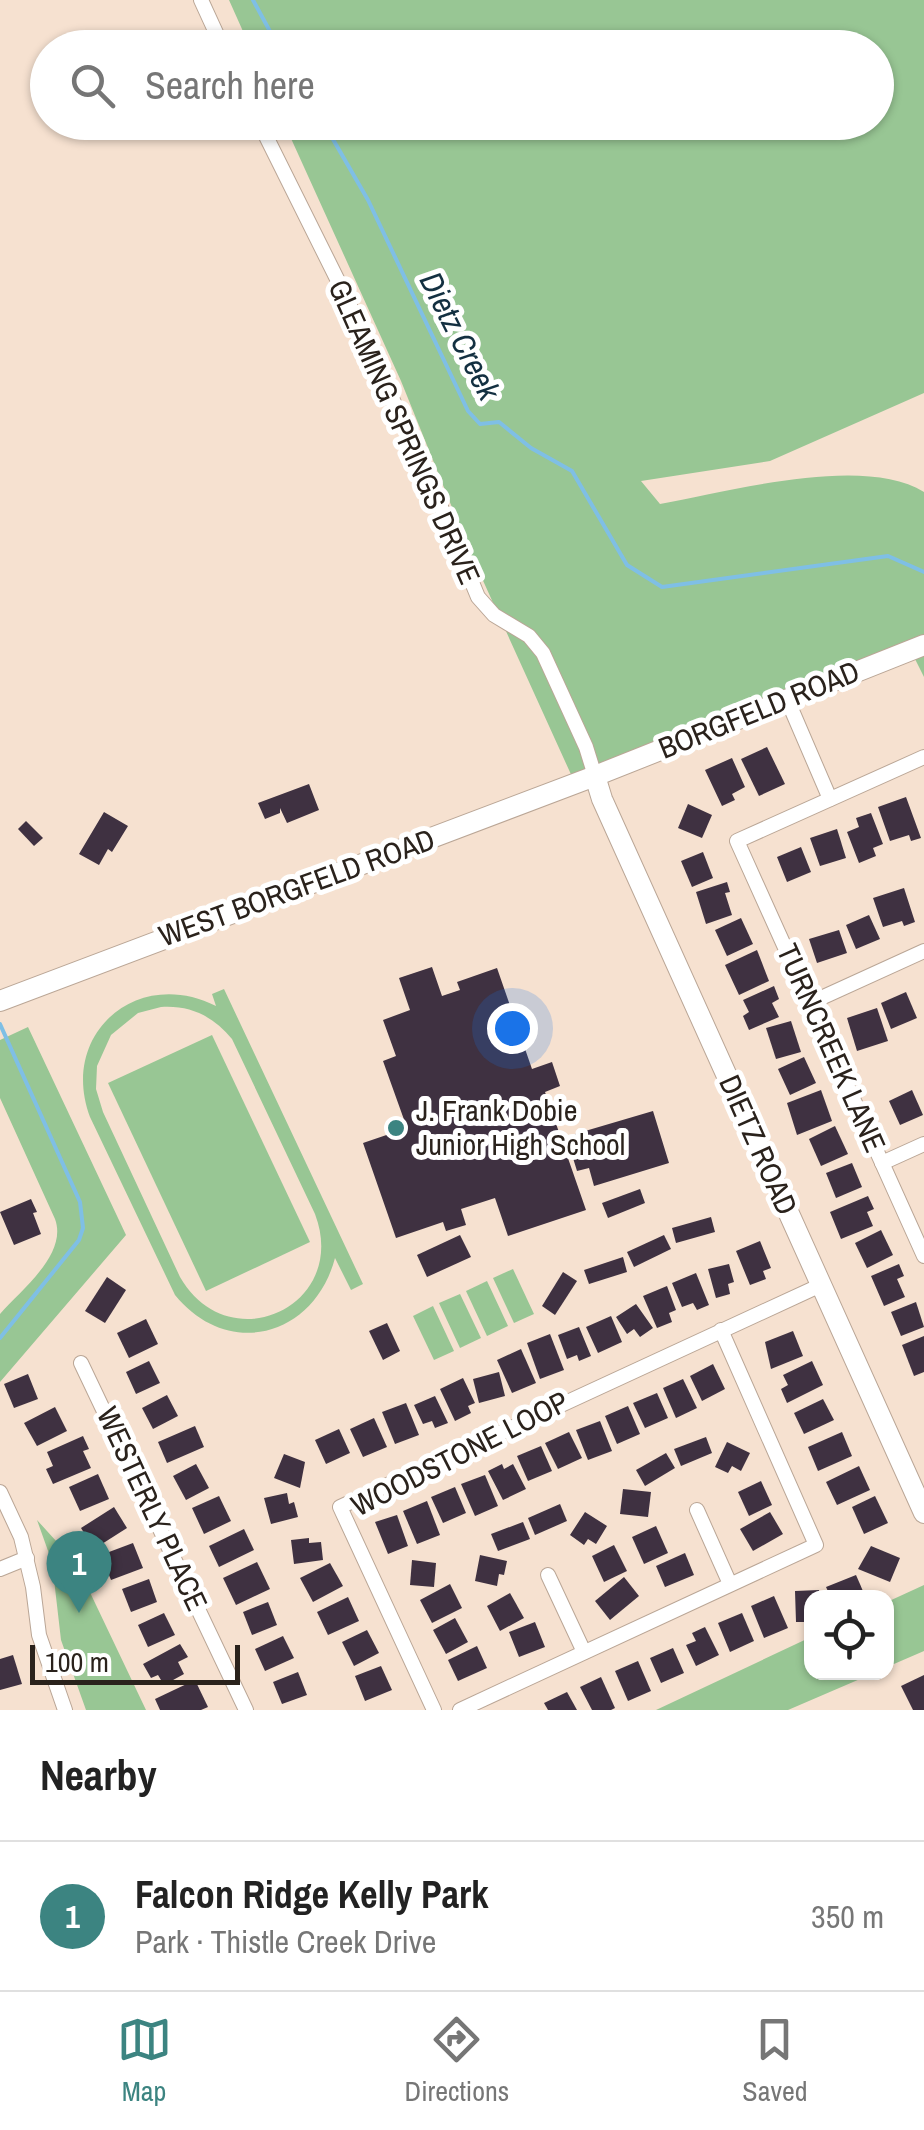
<!DOCTYPE html>
<meta charset="utf-8">
<style>
body{margin:0;font-family:"Archivo Narrow",sans-serif;background:#f2f2f2;color:#222}
.controls{position:absolute;right:30px;bottom:30px;display:grid;overflow:hidden;border-radius:20px;box-shadow:0 2px 8px #0004}
.controls button{width:90px;height:90px;display:grid;place-items:center;padding:0;border:0;border-bottom:2px solid #e0e0e0;background:#fff;color:#222;font:50px sans-serif}
.scale{position:absolute;left:30px;bottom:25px;width:210px;box-sizing:border-box;padding-left:10px;border:5px solid #2a221c;border-top:0;font-size:28px;line-height:35px;white-space:nowrap;color:#2a221c;-webkit-text-stroke:8px #fff;paint-order:stroke}
.you{position:absolute;left:512px;top:1028px;width:35px;height:35px;margin:-25px;border:8px solid #fff;border-radius:50%;background:#1a73e8;box-shadow:0 0 0 15px #1a73e833}
.badge{display:grid;place-items:center;width:65px;height:65px;border-radius:50%;background:#3c8481;color:#fff;font-size:32px;font-weight:700}
.pin{position:absolute;translate:-50% -82px;filter:drop-shadow(0 2px 5px #0008)}
.pin::after{content:'';position:absolute;top:52px;width:35px;height:30px;background:inherit;clip-path:polygon(0 0,100% 0,50% 100%)}
.list{margin:0;padding:0;list-style:none}
h2{display:flex;justify-content:space-between;align-items:center;height:130px;margin:0;padding:0 40px;font-size:42px}
h2 small{font-size:32px;font-weight:400;color:#767676}
.list li{display:grid;grid-template-columns:65px 1fr auto;gap:30px;align-items:center;box-sizing:border-box;height:150px;padding:0 40px;border-top:2px solid #e0e0e0}
.list b{display:block;font-size:38px;white-space:nowrap}
.list p{margin:0;font-size:32px;white-space:nowrap;color:#767676}
.list em{font-size:32px;font-style:normal;color:#767676}
.icon{flex:none;width:55px;height:55px;fill:none;stroke:currentColor;stroke-width:2;stroke-linecap:round;stroke-linejoin:round}
.map{position:relative;flex:none;width:924px;height:1710px;overflow:hidden}
.search{position:absolute;background:#fff;box-shadow:0 2px 8px #0004;left:30px;right:30px;top:30px;height:110px;display:flex;align-items:center;gap:25px;box-sizing:border-box;padding:0 35px;border-radius:55px;color:#767676;font-size:38px}
.sheet{height:280px;background:#fff}
nav{display:flex;justify-content:space-around;align-items:center;box-sizing:border-box;height:140px;border-top:2px solid #e0e0e0;background:#fff;font-size:28px;color:#767676}
nav a{display:grid;justify-items:center;gap:5px}
nav .on{color:#3c8481}
.map>svg:first-child{display:block}
</style>
<div class="map">
<svg width="924" height="1710" viewBox="0 0 924 1710">
<rect width="100%" height="100%" fill="#f6e1d0"/>
<g fill="#98c694" fill-rule="evenodd">
<path d="M229,0H924V393L770,461L641,481L660,504C728,492 863,454 924,492V677L911,651L574,781L470,552L401,381L284,123L876,122V48L250,47Z"/>
<path d="M224,989L363,1284L351,1290L335,1258C314,1337 228,1360 175,1295L90,1117C59,1034 137,966 216,1006L212,994ZM161,1007C190,1005 213,1016 232,1039L315,1214C350,1306 229,1362 180,1277L103,1112L96,1089L97,1066L111,1035L138,1013Z"/>
<path d="M28,1027L126,1235L0,1382V1314C21,1290 68,1254 55,1219L0,1098V1040Z"/>
<polygon points="212,1035 310,1242 206,1291 108,1083"/>
<polygon points="513,1269 534,1314 514,1323 493,1278"/>
<polygon points="487,1281 508,1326 487,1336 466,1291"/>
<polygon points="460,1294 481,1338 460,1348 439,1303"/>
<polygon points="433,1306 454,1351 434,1360 413,1316"/>
<polygon points="37,1520 76,1563 146,1710 86,1710 61,1640 52,1562"/>
<polygon points="924,1585 924,1651 887,1667 887,1602"/>
<polygon points="811,1637 812,1672 874,1673 788,1710 656,1710"/>
</g>
<g fill="none" stroke-linecap="round" stroke-linejoin="round">
<g stroke="#7fbfe5" stroke-width="4">
<polyline points="253,0 279,48"/>
<polyline points="323,122 368,200 468,411 480,424 499,422 531,448 572,471 627,565 662,587 888,556 924,572"/>
<polyline points="0,1024 80,1202 83,1228 79,1240 0,1338"/>
</g>
</g>
<g fill="#3f3141">
<polygon points="767,747 785,784 759,796 741,759"/>
<polygon points="732,758 745,787 732,794 735,800 722,806 705,770"/>
<polygon points="309,784 319,810 287,823 280,808 280,813 265,819 258,803"/>
<polygon points="906,797 921,838 911,841 909,835 890,841 878,807"/>
<polygon points="688,804 712,815 702,838 678,828"/>
<polygon points="104,812 128,826 112,852 108,849 99,865 79,854"/>
<polygon points="871,813 883,844 873,848 876,856 859,863 847,832 859,827 856,818"/>
<polygon points="26,821 43,838 34,846 18,829"/>
<polygon points="837,829 846,858 820,866 810,838"/>
<polygon points="801,847 811,872 787,882 777,857"/>
<polygon points="703,852 713,878 692,887 681,861"/>
<polygon points="727,882 730,892 725,893 732,915 706,924 696,892"/>
<polygon points="904,888 915,922 904,926 902,921 883,927 873,898"/>
<polygon points="869,915 880,939 856,949 846,925"/>
<polygon points="741,918 753,944 727,956 715,930"/>
<polygon points="839,930 847,953 817,963 809,939"/>
<polygon points="757,950 769,981 739,995 725,965"/>
<polygon points="432,967 442,996 460,990 457,982 497,968 532,1069 552,1062 560,1086 545,1092 586,1210 508,1236 495,1198 461,1209 466,1225 446,1231 443,1222 396,1238 363,1143 407,1128 383,1061 396,1056 383,1020 410,1010 399,978"/>
<polygon points="774,986 779,999 772,1003 779,1017 749,1030 743,1016 749,1012 743,1000"/>
<polygon points="906,992 917,1018 891,1029 881,1003"/>
<polygon points="877,1008 888,1041 857,1051 847,1018"/>
<polygon points="791,1021 801,1052 776,1059 766,1028"/>
<polygon points="804,1057 816,1083 790,1095 778,1069"/>
<polygon points="821,1090 832,1121 797,1135 787,1103"/>
<polygon points="912,1090 923,1115 900,1125 889,1101"/>
<polygon points="653,1111 669,1163 594,1186 589,1168 577,1171 573,1158 581,1155 575,1134"/>
<polygon points="835,1126 848,1154 821,1166 809,1139"/>
<polygon points="852,1163 862,1187 836,1198 826,1173"/>
<polygon points="640,1189 645,1203 608,1218 602,1203"/>
<polygon points="868,1196 874,1209 867,1212 873,1226 841,1239 830,1212"/>
<polygon points="31,1199 37,1212 33,1213 41,1234 14,1245 0,1212"/>
<polygon points="711,1217 715,1232 676,1243 672,1228"/>
<polygon points="881,1230 893,1255 867,1268 855,1243"/>
<polygon points="460,1235 471,1257 427,1277 417,1255"/>
<polygon points="664,1235 671,1249 634,1267 627,1252"/>
<polygon points="760,1241 771,1268 763,1271 766,1279 750,1285 736,1251"/>
<polygon points="623,1257 627,1272 589,1284 584,1270"/>
<polygon points="729,1264 734,1282 728,1284 730,1294 716,1298 708,1269"/>
<polygon points="899,1264 904,1276 897,1279 905,1297 884,1306 871,1276"/>
<polygon points="563,1272 577,1281 555,1315 542,1306"/>
<polygon points="696,1273 709,1305 697,1310 693,1303 682,1307 672,1283"/>
<polygon points="107,1277 126,1290 105,1323 85,1311"/>
<polygon points="667,1286 676,1310 669,1313 672,1322 657,1328 643,1296"/>
<polygon points="916,1302 924,1327 901,1336 891,1312"/>
<polygon points="636,1304 653,1328 640,1337 634,1329 627,1334 616,1317"/>
<polygon points="611,1316 622,1342 598,1353 586,1327"/>
<polygon points="146,1319 158,1344 129,1358 117,1333"/>
<polygon points="387,1323 400,1351 383,1360 369,1331"/>
<polygon points="579,1327 591,1356 579,1361 577,1355 567,1359 558,1335"/>
<polygon points="793,1331 803,1356 771,1369 765,1342"/>
<polygon points="550,1334 564,1370 540,1379 527,1343"/>
<polygon points="924,1336 924,1372 914,1376 902,1345"/>
<polygon points="521,1349 536,1383 512,1393 497,1360"/>
<polygon points="149,1361 160,1383 136,1394 126,1372"/>
<polygon points="812,1361 823,1385 787,1403 781,1389 788,1385 783,1375"/>
<polygon points="713,1364 725,1389 702,1401 690,1376"/>
<polygon points="499,1372 505,1396 479,1403 473,1379"/>
<polygon points="28,1374 38,1399 14,1408 4,1384"/>
<polygon points="463,1378 475,1403 468,1406 471,1413 455,1421 440,1389"/>
<polygon points="683,1379 697,1408 676,1418 663,1388"/>
<polygon points="657,1393 668,1418 645,1428 633,1403"/>
<polygon points="167,1395 178,1416 153,1429 142,1408"/>
<polygon points="435,1396 448,1423 435,1428 432,1421 423,1424 414,1405"/>
<polygon points="823,1399 834,1420 804,1434 794,1413"/>
<polygon points="406,1403 419,1435 395,1444 382,1412"/>
<polygon points="628,1406 640,1434 617,1444 605,1416"/>
<polygon points="55,1407 67,1431 37,1446 24,1423"/>
<polygon points="374,1418 387,1447 363,1457 350,1429"/>
<polygon points="600,1421 612,1451 588,1460 576,1430"/>
<polygon points="195,1426 204,1447 167,1463 158,1442"/>
<polygon points="339,1429 350,1453 326,1464 315,1440"/>
<polygon points="569,1432 582,1458 558,1469 545,1443"/>
<polygon points="842,1432 852,1456 818,1471 808,1447"/>
<polygon points="83,1436 89,1449 83,1451 91,1468 53,1484 46,1469 53,1466 47,1452"/>
<polygon points="706,1437 712,1453 681,1466 674,1449"/>
<polygon points="727,1442 750,1453 741,1471 732,1466 728,1473 715,1467"/>
<polygon points="541,1446 552,1471 528,1481 517,1456"/>
<polygon points="666,1453 675,1468 645,1486 636,1470"/>
<polygon points="284,1454 305,1462 300,1488 274,1478"/>
<polygon points="196,1464 209,1488 186,1500 173,1476"/>
<polygon points="502,1464 504,1469 513,1464 526,1489 503,1500 488,1471"/>
<polygon points="859,1466 870,1490 837,1505 826,1482"/>
<polygon points="98,1474 109,1499 80,1511 69,1487"/>
<polygon points="485,1475 498,1506 475,1516 461,1484"/>
<polygon points="761,1481 772,1505 749,1516 738,1492"/>
<polygon points="455,1487 466,1513 443,1523 431,1497"/>
<polygon points="623,1489 651,1492 648,1517 620,1514"/>
<polygon points="287,1493 289,1504 294,1502 298,1517 271,1524 264,1498"/>
<polygon points="219,1496 231,1521 204,1534 192,1508"/>
<polygon points="875,1496 888,1523 864,1534 852,1507"/>
<polygon points="427,1501 440,1535 417,1544 403,1511"/>
<polygon points="560,1504 567,1521 535,1535 528,1518"/>
<polygon points="114,1507 127,1528 94,1549 81,1528"/>
<polygon points="585,1512 607,1526 596,1544 588,1539 584,1545 570,1535"/>
<polygon points="770,1512 783,1534 753,1551 740,1529"/>
<polygon points="397,1515 408,1546 388,1554 375,1522"/>
<polygon points="523,1522 530,1539 498,1551 491,1534"/>
<polygon points="656,1526 668,1553 644,1564 632,1537"/>
<polygon points="244,1529 254,1550 219,1567 209,1546"/>
<polygon points="309,1538 309,1543 321,1542 323,1560 294,1564 291,1540"/>
<polygon points="133,1543 143,1568 111,1580 101,1555"/>
<polygon points="614,1545 627,1571 604,1582 592,1556"/>
<polygon points="871,1546 900,1558 890,1582 858,1569"/>
<polygon points="685,1553 694,1575 665,1587 656,1566"/>
<polygon points="480,1555 507,1561 504,1575 499,1574 497,1586 475,1581"/>
<polygon points="412,1560 436,1563 434,1587 410,1585"/>
<polygon points="257,1562 270,1589 236,1605 223,1578"/>
<polygon points="330,1563 343,1586 313,1602 300,1578"/>
<polygon points="856,1575 866,1598 831,1598 826,1587"/>
<polygon points="624,1577 639,1596 610,1620 595,1601"/>
<polygon points="149,1579 157,1602 131,1612 122,1589"/>
<polygon points="450,1584 462,1608 432,1623 420,1600"/>
<polygon points="819,1590 820,1598 812,1598 812,1622 796,1622 795,1591"/>
<polygon points="510,1593 524,1618 500,1631 487,1606"/>
<polygon points="774,1596 788,1628 764,1638 751,1606"/>
<polygon points="348,1597 359,1621 328,1635 317,1612"/>
<polygon points="268,1602 277,1625 252,1635 243,1612"/>
<polygon points="164,1613 175,1635 148,1647 138,1625"/>
<polygon points="742,1613 754,1641 730,1652 718,1623"/>
<polygon points="455,1618 468,1642 446,1654 433,1630"/>
<polygon points="535,1622 545,1647 519,1657 509,1632"/>
<polygon points="705,1627 719,1655 696,1666 686,1645 696,1641 692,1633"/>
<polygon points="367,1630 379,1653 354,1666 342,1642"/>
<polygon points="283,1636 294,1658 265,1671 255,1649"/>
<polygon points="180,1644 188,1657 178,1662 184,1674 164,1685 158,1675 151,1678 143,1664"/>
<polygon points="477,1646 487,1668 458,1681 448,1660"/>
<polygon points="673,1648 684,1673 661,1683 650,1658"/>
<polygon points="13,1655 22,1684 0,1690 0,1659"/>
<polygon points="638,1661 651,1691 628,1701 615,1671"/>
<polygon points="381,1666 392,1690 365,1701 355,1676"/>
<polygon points="298,1672 307,1695 282,1704 273,1682"/>
<polygon points="924,1675 924,1710 913,1710 901,1686"/>
<polygon points="601,1677 615,1708 611,1710 592,1710 580,1687"/>
<polygon points="195,1680 208,1707 201,1710 160,1710 155,1699"/>
<polygon points="567,1692 577,1710 548,1710 544,1703"/>
</g>
<g fill="none" stroke-linecap="round" stroke-linejoin="round">
<defs>
<g id="street">
<polyline points="201,0 223,48"/>
<polyline points="259,122 345,295 436,495 478,597 494,615 529,636 543,653 586,747 595,776"/>
<polyline points="787,699 830,799"/>
<polyline points="924,757 737,841 924,1256"/>
<polyline points="810,1003 924,951"/>
<polyline points="882,1163 924,1144"/>
<polyline points="81,1363 246,1710"/>
<polyline points="0,1492 21,1537 33,1587 39,1635 65,1710"/>
<polyline points="697,1510 730,1584"/>
<polyline points="0,1569 27,1558"/>
<polyline points="548,1575 584,1652"/>
<polyline points="434,1710 340,1507 821,1285"/>
<polyline points="460,1710 816,1545 721,1330"/>
</g>
<g id="secondary">
<polyline points="595,776 602,799 924,1513"/>
<polyline points="0,1001 595,776 924,645"/>
</g>
</defs>
<use href="#street" stroke="#baa696" stroke-width="16"/>
<use href="#secondary" stroke="#baa696" stroke-width="22"/>
<use href="#street" stroke="#fff" stroke-width="14"/>
<use href="#secondary" stroke="#fff" stroke-width="20"/>
</g>
<circle fill="#3c8481" stroke="#fff" stroke-width="4" cx="396" cy="1128" r="10"/>
<g text-anchor="middle" stroke-width="10" stroke-linejoin="round" paint-order="stroke">
<g font-size="30" fill="#2a221c" stroke="#fff">
<text transform="translate(404 432) rotate(66)" y="10">GLEAMING SPRINGS DRIVE</text>
<text transform="translate(759 710) rotate(-22)" y="10">BORGFELD ROAD</text>
<text transform="translate(297 888) rotate(-20)" y="10">WEST BORGFELD ROAD</text>
<text transform="translate(831 1048) rotate(66)" y="10">TURNCREEK LANE</text>
<text transform="translate(758 1145) rotate(66)" y="10">DIETZ ROAD</text>
<text transform="translate(460 1454) rotate(-27)" y="10">WOODSTONE LOOP</text>
<text transform="translate(152 1509) rotate(65)" y="10">WESTERLY PLACE</text>
</g>
<g font-size="30" fill="#2a221c" stroke="#fff" text-anchor="start">
<text x="416" y="1121">J. Frank Dobie<tspan x="416" dy="34">Junior High School</tspan></text>
</g>
<g font-size="32" font-style="italic" fill="#133041" stroke="#fff">
<text transform="translate(460 336) rotate(63)" y="11">Dietz Creek</text>
</g>
</g>
</svg>
<div class="controls">
<button><svg class="icon" aria-label="locate" viewBox="0 0 24 24"><circle cx="12" cy="12" r="6"/><path d="M12 2v4M12 18v4M2 12h4M18 12h4"/></svg></button>
</div>
<div class="scale">100 m</div>
<div class="you"></div>
<div class="pin badge" style="left:79px;top:1613px">1</div>
<div class="search"><svg class="icon" aria-label="search" viewBox="0 0 24 24"><circle cx="10" cy="10" r="6"/><path d="M15 15l6 6"/></svg>Search here</div>
</div>
<section class="sheet">
<h2>Nearby<small></small></h2>
<ul class="list">
<li><span class="badge">1</span><div><b>Falcon Ridge Kelly Park</b><p>Park · Thistle Creek Drive</p></div><em>350 m</em></li>
</ul>
</section>
<nav>
<a class="on"><svg class="icon" aria-label="map" viewBox="0 0 24 24"><path d="M3 6l6-2 6 2 6-2v14l-6 2-6-2-6 2zM9 4v14M15 6v14"/></svg>Map</a>
<a><svg class="icon" aria-label="directions" viewBox="0 0 24 24"><path d="M12 3l9 9-9 9-9-9zM9 14v-3h6M13 9l2 2-2 2"/></svg>Directions</a>
<a><svg class="icon" aria-label="saved" viewBox="0 0 24 24"><path d="M7 4h10v16l-5-4-5 4z"/></svg>Saved</a>
</nav>
